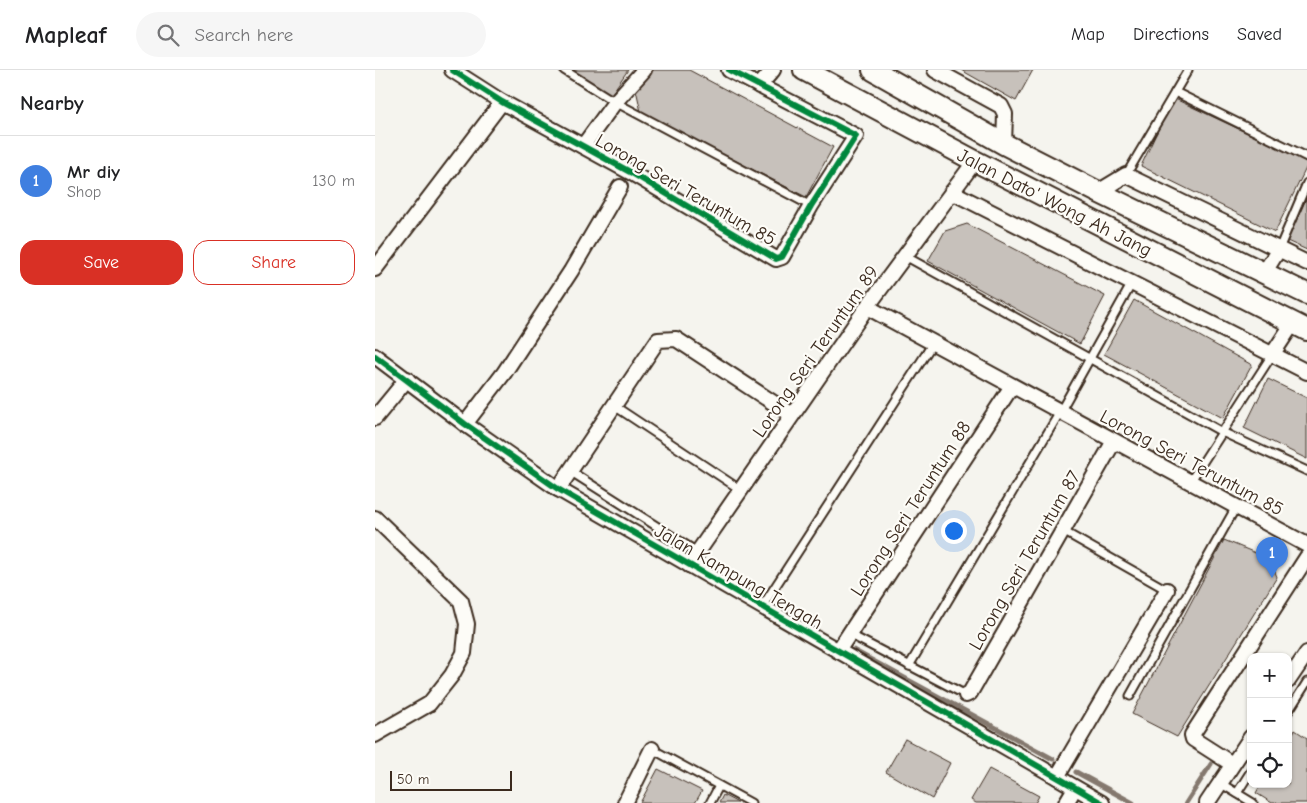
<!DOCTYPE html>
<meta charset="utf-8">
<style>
body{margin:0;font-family:"Comic Neue",sans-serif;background:#f6f6f6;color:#202124}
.controls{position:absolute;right:15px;bottom:15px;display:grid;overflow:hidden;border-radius:10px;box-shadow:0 1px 4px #0004}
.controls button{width:45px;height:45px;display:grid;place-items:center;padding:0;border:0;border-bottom:1px solid #e0e0e0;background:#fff;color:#202124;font:25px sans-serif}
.scale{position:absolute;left:15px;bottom:12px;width:122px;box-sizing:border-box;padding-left:5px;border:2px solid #3b2a1e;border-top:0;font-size:14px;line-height:18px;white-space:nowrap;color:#3b2a1e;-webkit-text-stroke:4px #fdfcf7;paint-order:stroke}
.you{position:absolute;left:578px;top:460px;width:18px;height:18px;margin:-12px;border:4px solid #fff;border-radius:50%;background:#1a73e8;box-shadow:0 0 0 8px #1a73e833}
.badge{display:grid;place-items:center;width:32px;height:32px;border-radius:50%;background:#d93025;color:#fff;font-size:16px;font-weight:700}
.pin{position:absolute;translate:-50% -41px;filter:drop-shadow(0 1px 2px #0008)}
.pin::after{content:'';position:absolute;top:26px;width:18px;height:15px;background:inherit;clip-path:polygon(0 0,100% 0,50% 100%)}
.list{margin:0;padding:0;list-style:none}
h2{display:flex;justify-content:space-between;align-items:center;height:65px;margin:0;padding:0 20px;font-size:21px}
h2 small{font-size:16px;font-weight:400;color:#757577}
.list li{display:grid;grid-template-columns:32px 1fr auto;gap:15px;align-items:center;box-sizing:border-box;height:90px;padding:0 20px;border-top:1px solid #e0e0e0}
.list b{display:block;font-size:19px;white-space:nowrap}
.list p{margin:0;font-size:16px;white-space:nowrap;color:#757577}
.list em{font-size:16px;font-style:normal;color:#757577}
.actions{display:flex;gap:10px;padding:15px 20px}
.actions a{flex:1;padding:11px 0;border:1px solid #d93025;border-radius:15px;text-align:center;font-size:18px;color:#d93025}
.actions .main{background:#d93025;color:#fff}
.icon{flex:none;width:28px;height:28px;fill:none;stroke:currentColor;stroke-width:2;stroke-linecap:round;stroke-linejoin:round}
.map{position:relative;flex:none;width:932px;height:733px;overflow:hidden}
header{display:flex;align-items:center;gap:30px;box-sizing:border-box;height:70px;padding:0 25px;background:#fff;border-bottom:1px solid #e0e0e0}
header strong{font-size:24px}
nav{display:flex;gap:28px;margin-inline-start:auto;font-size:18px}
.search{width:350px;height:45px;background:#f6f6f6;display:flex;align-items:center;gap:12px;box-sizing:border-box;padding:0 18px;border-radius:28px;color:#757577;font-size:19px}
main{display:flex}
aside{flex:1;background:#fff}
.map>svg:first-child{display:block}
</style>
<header>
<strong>Mapleaf</strong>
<div class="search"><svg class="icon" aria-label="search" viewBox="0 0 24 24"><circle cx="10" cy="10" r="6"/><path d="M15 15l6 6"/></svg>Search here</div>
<nav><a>Map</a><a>Directions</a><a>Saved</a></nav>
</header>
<main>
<aside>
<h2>Nearby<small></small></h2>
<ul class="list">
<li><span class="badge" style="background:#3f7fe0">1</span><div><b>Mr diy</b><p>Shop</p></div><em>130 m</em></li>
</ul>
<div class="actions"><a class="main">Save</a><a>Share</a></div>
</aside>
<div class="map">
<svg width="932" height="733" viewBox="0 0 932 733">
<rect width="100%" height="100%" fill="#f5f4ee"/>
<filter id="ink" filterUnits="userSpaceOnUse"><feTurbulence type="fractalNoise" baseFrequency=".02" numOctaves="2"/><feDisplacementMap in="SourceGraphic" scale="10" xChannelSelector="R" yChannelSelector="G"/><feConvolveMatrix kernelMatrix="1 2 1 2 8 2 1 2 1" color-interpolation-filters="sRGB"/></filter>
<g filter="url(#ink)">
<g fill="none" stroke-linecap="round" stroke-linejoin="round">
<g stroke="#84786e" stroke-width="5">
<polyline points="478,580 678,689"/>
<polyline points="701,702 758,733"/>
<polyline points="811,733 836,694"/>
</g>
</g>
<g fill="#c7c1bb" stroke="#3b2a1e">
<polygon points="197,0 253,0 235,26"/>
<polygon points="279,0 314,0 458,77 431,127 266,42 260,15"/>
<polygon points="586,0 658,0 641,31"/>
<polygon points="798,28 932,91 932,96 900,162 766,96"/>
<polygon points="932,127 932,180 912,171"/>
<polygon points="592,154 730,226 705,274 553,191 570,161"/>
<polygon points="759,230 877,295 848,348 729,284"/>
<polygon points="893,309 932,328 932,389 869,358"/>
<polygon points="849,470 895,489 902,507 802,667 757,644"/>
<polygon points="920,660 932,668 932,733 897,733 881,723 886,714 913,714 913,670"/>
<polygon points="530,669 575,693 557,729 511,702"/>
<polygon points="283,699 327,721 320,733 265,733"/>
<polygon points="614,699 664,726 660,733 601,733 596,730"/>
<polygon points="348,725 363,733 344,733"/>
</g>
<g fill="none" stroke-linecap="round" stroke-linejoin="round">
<defs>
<g id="lane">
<polyline points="189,0 240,32 436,136"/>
<polyline points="800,22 932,87"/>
<polyline points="751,105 813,0"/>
<polyline points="904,179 932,113"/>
<polyline points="530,186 847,362 932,401"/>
<polyline points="238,335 366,420"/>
<polyline points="195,401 322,482"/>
<polyline points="815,412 897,285"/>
<polyline points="688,461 792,520"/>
<polyline points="387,537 558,273"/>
<polyline points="474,564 591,625"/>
<polyline points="534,596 685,342 757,213"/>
<polyline points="755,626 861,437"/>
<polyline points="913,642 932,612"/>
<polyline points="277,679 376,733"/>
<polyline points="845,713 878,733"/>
<polyline points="862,723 876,701"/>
<polyline points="335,733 344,716"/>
</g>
<g id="street">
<polyline points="77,0 127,32 255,102 401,189 407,187 436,136 481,66 354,0"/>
<polyline points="560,0 626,36 630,44 629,74"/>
<polyline points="384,16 398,0"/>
<polyline points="208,76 240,32 269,0"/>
<polyline points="577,122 932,302"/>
<polyline points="723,122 751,105 932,193"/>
<polyline points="0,199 127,32"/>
<polyline points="889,203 904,179"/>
<polyline points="492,237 932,475"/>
<polyline points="897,285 918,253"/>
<polyline points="0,286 90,354 183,419 727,733"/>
<polyline points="0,348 32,309"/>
<polyline points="90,354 129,303 196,201 245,117"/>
<polyline points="183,419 283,270 301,269 417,345"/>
<polyline points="0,448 86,531 92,554 89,583 77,605 54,634 0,665"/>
<polyline points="314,495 492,237 600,91"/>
<polyline points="463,581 637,316"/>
<polyline points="913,611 932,583"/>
<polyline points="591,625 595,623 739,371"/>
<polyline points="857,694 818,669 817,665 932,487"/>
<polyline points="682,707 792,520"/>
<polyline points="250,733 277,679"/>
<polyline points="691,733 700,718"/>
<polyline points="832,733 876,667"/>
</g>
<g id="secondary">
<polyline points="429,0 600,91 932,260"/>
<polyline points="498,0 629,74 723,122 932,224"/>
</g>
</defs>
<use href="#lane" stroke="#3b2a1e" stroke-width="11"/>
<use href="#street" stroke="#3b2a1e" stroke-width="18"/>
<use href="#secondary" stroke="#3b2a1e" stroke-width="24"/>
<use href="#lane" stroke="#fdfcf7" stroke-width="7"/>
<use href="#street" stroke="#fdfcf7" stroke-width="14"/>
<use href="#secondary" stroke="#fdfcf7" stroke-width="20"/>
<defs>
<g id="cycleway">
<polyline points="77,0 127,32 255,102 401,189 407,187 436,136 481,66 354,0"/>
<polyline points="0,286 90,354 183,419 727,733"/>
</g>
</defs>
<use href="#cycleway" stroke="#fdfcf7" stroke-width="9"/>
<use href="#cycleway" stroke="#00873e" stroke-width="6"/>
</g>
</g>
<g text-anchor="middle" stroke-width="4.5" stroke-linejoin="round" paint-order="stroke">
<g font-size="19" fill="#3b2a1e" stroke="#fdfcf7">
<text transform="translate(311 119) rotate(30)" y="7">Lorong Seri Teruntum 85</text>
<text transform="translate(680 132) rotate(27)" y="7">Jalan Dato' Wong Ah Jang</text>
<text transform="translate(440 281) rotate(-55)" y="7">Lorong Seri Teruntum 89</text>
<text transform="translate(817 392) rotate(28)" y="7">Lorong Seri Teruntum 85</text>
<text transform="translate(535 438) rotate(-57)" y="7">Lorong Seri Teruntum 88</text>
<text transform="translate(649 490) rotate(-60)" y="7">Lorong Seri Teruntum 87</text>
<text transform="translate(364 506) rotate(30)" y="7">Jalan Kampung Tengah</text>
</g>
</g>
</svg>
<div class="controls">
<button>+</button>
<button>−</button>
<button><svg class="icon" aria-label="locate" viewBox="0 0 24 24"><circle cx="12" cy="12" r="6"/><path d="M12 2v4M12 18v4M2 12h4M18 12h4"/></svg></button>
</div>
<div class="scale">50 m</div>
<div class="you"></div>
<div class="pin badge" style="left:897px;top:508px;background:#3f7fe0">1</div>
</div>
</main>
